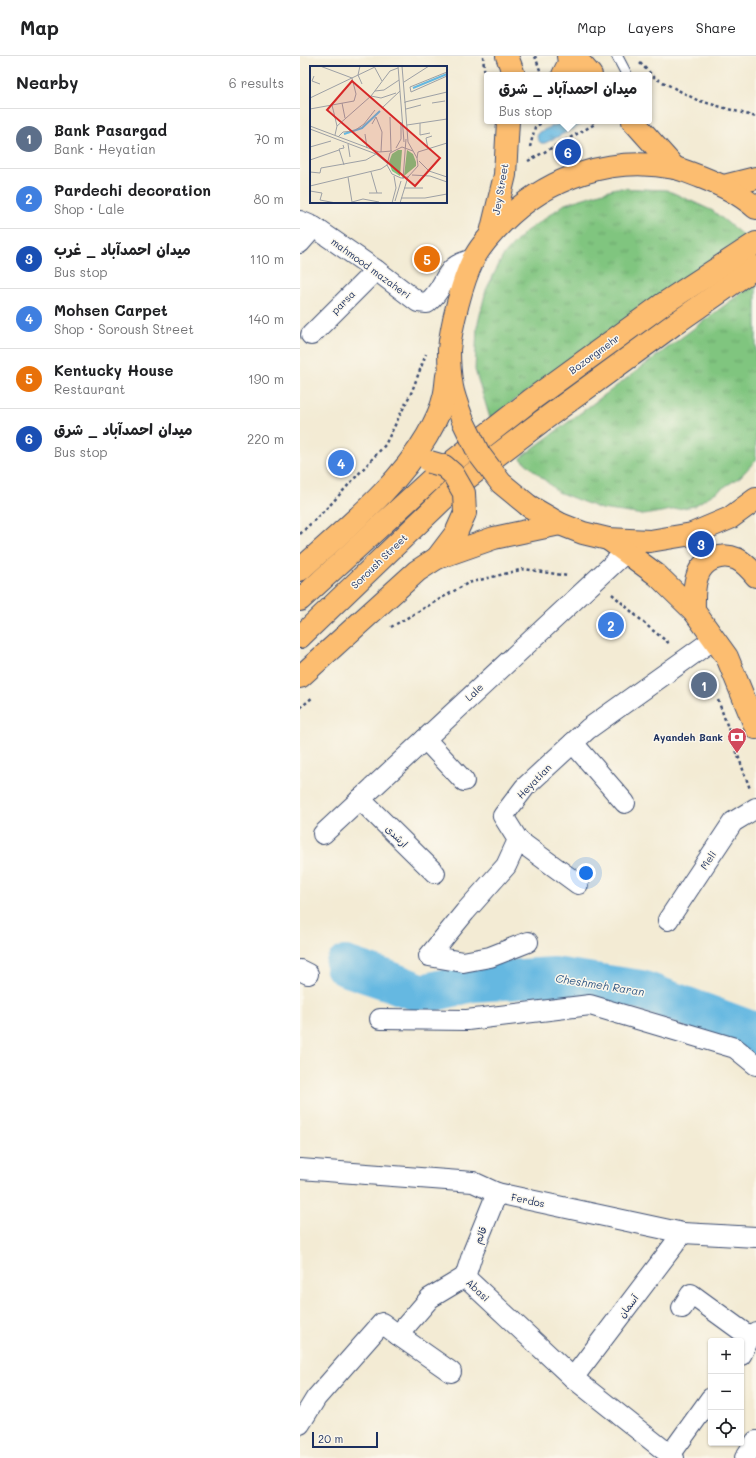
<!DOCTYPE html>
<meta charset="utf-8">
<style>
body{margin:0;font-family:Mali,"Playpen Sans Arabic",sans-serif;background:#f6f6f6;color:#202124}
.controls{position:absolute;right:12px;bottom:12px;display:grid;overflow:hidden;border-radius:4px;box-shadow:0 1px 3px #0004}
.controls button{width:36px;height:36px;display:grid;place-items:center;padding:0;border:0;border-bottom:1px solid #e0e0e0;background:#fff;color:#202124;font:20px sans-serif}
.scale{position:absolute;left:12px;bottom:10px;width:66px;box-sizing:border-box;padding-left:4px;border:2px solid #1b2f5e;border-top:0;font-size:11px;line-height:14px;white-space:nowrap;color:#1b2f5e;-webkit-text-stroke:3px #fbf7ec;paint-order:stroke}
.you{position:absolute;left:286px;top:817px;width:14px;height:14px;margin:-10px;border:3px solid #fff;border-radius:50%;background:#1a73e8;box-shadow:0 0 0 6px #1a73e833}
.badge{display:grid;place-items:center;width:26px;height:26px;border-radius:50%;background:#ea580c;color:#fff;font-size:13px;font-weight:700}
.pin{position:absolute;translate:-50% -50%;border:2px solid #fff;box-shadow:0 1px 4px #0006}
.popup{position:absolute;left:184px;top:16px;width:168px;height:52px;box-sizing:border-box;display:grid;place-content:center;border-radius:4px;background:#fff;filter:drop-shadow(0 1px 3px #0005);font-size:13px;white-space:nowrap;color:#757577}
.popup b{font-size:15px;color:#202124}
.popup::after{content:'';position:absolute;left:50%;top:100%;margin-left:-8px;border:8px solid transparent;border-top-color:#fff}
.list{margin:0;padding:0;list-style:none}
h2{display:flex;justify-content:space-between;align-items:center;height:52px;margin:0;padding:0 16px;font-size:17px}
h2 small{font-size:13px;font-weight:400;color:#757577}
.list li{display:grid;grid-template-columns:26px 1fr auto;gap:12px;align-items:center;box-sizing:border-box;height:60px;padding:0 16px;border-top:1px solid #e0e0e0}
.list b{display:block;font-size:15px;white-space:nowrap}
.list p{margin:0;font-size:13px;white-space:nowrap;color:#757577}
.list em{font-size:13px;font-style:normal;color:#757577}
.icon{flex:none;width:22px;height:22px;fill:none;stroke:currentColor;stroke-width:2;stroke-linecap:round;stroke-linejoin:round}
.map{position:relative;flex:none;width:456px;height:1402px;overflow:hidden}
header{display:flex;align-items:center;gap:24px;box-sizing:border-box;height:56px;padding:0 20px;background:#fff;border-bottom:1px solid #e0e0e0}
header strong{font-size:19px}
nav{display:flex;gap:22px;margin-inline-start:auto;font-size:14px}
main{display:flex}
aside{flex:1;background:#fff}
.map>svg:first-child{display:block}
</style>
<header>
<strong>Map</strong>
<nav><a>Map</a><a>Layers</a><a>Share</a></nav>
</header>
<main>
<aside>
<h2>Nearby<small>6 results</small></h2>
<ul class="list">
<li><span class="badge" style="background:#5c6f8a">1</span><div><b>Bank Pasargad</b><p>Bank · Heyatian</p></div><em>70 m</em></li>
<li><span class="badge" style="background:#3f7fe0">2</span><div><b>Pardechi decoration</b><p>Shop · Lale</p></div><em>80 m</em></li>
<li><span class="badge" style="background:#1a4fb4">3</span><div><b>میدان احمدآباد _ غرب</b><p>Bus stop</p></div><em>110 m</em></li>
<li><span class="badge" style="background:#3f7fe0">4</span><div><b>Mohsen Carpet</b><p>Shop · Soroush Street</p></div><em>140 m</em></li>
<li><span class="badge" style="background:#e8710a">5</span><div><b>Kentucky House</b><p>Restaurant</p></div><em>190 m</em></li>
<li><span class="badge" style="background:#1a4fb4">6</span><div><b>میدان احمدآباد _ شرق</b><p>Bus stop</p></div><em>220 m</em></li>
</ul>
</aside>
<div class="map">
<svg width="456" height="1402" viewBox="0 0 456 1402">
<defs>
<pattern id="grass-tufts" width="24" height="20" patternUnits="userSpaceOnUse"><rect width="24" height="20" fill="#80c57f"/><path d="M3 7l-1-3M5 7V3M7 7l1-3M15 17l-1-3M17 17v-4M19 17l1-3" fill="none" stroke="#68a06b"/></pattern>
<pattern id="water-ripples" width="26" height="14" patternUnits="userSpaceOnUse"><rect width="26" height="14" fill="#65b8e1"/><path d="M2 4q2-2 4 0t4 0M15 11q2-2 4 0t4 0" fill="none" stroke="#5296ba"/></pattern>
</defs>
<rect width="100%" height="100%" fill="#fbf7ec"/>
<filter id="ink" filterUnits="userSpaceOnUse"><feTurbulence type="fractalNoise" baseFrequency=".025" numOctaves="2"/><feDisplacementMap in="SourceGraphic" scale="8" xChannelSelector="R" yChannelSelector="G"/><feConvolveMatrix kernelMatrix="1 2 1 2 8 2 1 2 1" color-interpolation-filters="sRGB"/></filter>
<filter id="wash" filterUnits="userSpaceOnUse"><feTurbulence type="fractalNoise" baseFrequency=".012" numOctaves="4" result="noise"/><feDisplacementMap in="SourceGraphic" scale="16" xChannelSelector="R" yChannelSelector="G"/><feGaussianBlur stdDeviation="0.9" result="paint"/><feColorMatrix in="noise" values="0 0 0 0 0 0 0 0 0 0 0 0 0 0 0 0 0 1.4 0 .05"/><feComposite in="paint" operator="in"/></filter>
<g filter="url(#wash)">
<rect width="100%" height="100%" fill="#f3ebd4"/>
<g fill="url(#grass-tufts)" stroke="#4e7a6e">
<polygon points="316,132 367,134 413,155 445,181 190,362 175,314 177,271 186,234 203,200 225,176 265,148"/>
<polygon points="456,226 456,404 440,421 394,450 344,459 301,453 258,436 220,402"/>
</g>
<path fill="url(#water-ripples)" stroke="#4074a0" d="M265,65L284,66L283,68L245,87H241C237,84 236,80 239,76Z"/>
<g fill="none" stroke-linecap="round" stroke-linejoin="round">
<polyline stroke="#65b8e1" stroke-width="40" points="45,910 90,925 123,938 172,926 254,921 341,934 449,974 456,982"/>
</g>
</g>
<g filter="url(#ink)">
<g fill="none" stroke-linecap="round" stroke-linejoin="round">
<defs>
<polyline id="lane" points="317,0 327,19"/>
<g id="street">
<path d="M0,165L14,171L76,214L118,246L127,247C149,230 140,210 174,203"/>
<polyline points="0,187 14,171"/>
<polyline points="11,279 76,214"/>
<polyline points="125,683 164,725"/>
<polyline points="273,687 325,747"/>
<polyline points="60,743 135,817"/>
<polyline points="23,778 326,496"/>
<polyline points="218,784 278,828"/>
<polyline points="368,864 433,766 456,752"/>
<polyline points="228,886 190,901 163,906 129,900 165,856 206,810 218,784 203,760 225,731 288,673 414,583"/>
<polyline points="0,914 8,918"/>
<polyline points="80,963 167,964 290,949 435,992 456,1009"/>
<polyline points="0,1113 173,1126 197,1137 383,1177 456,1181"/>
<polyline points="165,1221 173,1196 197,1137"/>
<polyline points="382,1252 391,1238 450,1281"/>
<polyline points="98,1279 151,1316"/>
<polyline points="441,1299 450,1281 456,1276"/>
<polyline points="273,1322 383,1177"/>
<polyline points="0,1368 16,1342 82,1267 98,1279 130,1242 165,1221 273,1322 374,1402"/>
<polyline points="370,1399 411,1342"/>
<polyline points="445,1402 456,1385"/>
</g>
<g id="primary">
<polyline points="207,0 214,19"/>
<polyline points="274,0 291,19"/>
<polyline points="263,19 269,7 268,0"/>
<polyline points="333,65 375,112"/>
<polyline points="424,130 456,122"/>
<polyline points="191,177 205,119 208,65"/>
<path d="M163,365C159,354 154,342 152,331C150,320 149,305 149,294C151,270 162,226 173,204C180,190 192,177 203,166C248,121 312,99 375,112C384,114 392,118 401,121C421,129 439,137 456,152"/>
<polyline points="229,450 260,468 283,477 308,483 350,485 392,478 430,462 456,443"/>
<polyline points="308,483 357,519 394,555 427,601 456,672"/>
<polyline points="137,502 156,477 165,457"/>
<path d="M0,514C45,472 96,433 127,380C134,368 141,355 144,341C146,334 146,327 147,320"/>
<polyline points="0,544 138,417 231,344 363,248 456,187"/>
<path d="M394,555C394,543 393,532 397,521C402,504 421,496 437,503C445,507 451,514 456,520"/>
<polyline points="0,581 157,430 242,365 373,269 456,211"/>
<polyline points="0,621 117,515 137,502 194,482 260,468"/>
</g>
</defs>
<use href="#lane" stroke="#3b4b70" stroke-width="12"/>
<use href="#street" stroke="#3b4b70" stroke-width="22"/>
<use href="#primary" stroke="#3b4b70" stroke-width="24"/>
<g stroke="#3b4b70" stroke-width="2.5" stroke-dasharray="3 3" stroke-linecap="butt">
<polyline points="183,0 187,44"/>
<polyline points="235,0 241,17"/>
<polyline points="340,7 355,22 397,44 456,61"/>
<polyline points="230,91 235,71 245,65"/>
<polyline points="228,105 295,68 292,65"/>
<polyline points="0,478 31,448 85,389 112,335 126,298"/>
<polyline points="312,538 351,573 370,588"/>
<polyline points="91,571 168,527 224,513 268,520"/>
<polyline points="401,618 414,631"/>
<polyline points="418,644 450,733"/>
<polyline points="0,652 13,641"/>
</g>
<use href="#lane" stroke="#fff" stroke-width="10"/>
<use href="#street" stroke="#fff" stroke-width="20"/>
<use href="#primary" stroke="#fcbd6f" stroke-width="22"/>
<defs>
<g id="primary-bridge">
<polyline points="163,365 179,398 201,427 229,450"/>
<polyline points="130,406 144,410 153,418 164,437 165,457"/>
</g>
</defs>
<use href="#primary-bridge" stroke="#3b4b70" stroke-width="24" stroke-linecap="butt"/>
<use href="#primary-bridge" stroke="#fcbd6f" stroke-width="22"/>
</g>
</g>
<defs>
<symbol id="bank-pin" viewBox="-11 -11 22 30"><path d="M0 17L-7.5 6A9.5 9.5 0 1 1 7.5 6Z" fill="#d1495b" stroke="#fbf7ec"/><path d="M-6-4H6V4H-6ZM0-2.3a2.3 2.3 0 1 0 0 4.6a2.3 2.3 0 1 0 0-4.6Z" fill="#fff"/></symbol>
</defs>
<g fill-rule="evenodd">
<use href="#bank-pin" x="426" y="670" width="22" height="30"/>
</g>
<g text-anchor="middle" stroke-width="3" stroke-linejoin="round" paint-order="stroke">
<g font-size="10" fill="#1b2f5e" stroke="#fbf7ec">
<text transform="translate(200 133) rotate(-80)" y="4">Jey Street</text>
<text transform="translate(71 212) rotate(36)" y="4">mahmood mazaheri</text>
<text transform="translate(43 246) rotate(-45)" y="4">parsa</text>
<text transform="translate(294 298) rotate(-36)" y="4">Bozorgmehr</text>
<text transform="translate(79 505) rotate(-44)" y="4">Soroush Street</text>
<text transform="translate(174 636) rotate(-43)" y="4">Lale</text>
<text transform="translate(234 725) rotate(-46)" y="4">Heyatian</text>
<text transform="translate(97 780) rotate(45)" y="4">ارشدی</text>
<text transform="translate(408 804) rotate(-56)" y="4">Meli</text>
<text transform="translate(228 1144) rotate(12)" y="4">Ferdos</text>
<text transform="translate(180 1179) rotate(-68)" y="4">قائم</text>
<text transform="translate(178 1234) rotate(43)" y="4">Abasi</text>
<text transform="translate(328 1250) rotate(-53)" y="4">آسمان</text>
</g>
<g font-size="10" font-weight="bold" fill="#1b2f5e" stroke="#fbf7ec" text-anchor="end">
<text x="423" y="685">Ayandeh Bank</text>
</g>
<g font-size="11" font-style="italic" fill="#315885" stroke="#fbf7ec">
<text transform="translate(300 929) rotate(9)" y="4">Cheshmeh Raran</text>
</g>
</g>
<g transform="translate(10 10)">
<rect width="137" height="137" fill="#f3ebd4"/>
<path d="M88,84H92L90,110L82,105L79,96L82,88ZM97,84L103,88L106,96V100L94,110Z" fill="#80c57f"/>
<path fill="none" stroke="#65b8e1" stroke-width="2" d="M103,22L137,8M34,68L52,62L70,45"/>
<path fill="none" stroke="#9da0a5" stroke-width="1" d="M50,0L48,9L52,18M88,0L94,76M92,0L95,37M65,2L72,15M137,6L100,21L101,26L137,10M4,10L2,15L10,18M94,16L119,0M65,25L74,24L89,14M61,30L71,32L86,27M0,32L67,0M95,36L137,26M95,36L98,76L107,92L108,100L98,111L91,112L82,108L77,99L80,87L92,81L103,85M32,37L35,52M122,37L135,35M22,39L27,60M72,42L90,25M0,43L44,35L46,28L42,12L10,0M96,43L111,39M80,51L81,85M110,57V69L120,67M62,58L66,51L72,66L71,86M97,59L137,53M0,60L69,86L82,85M0,63L66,88L77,97M55,68L57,82M25,69L27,60L61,30L80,5L88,2M28,71L33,66L44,65L54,58L65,44M38,78L40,91M33,79L34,82L29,83L34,99M0,81L21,75M86,82L91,73V56M118,83L116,72L122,70M107,92L108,86L137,77M0,94L29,84M109,95L119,105L137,111M0,106L10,107L11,102L56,94L66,88M61,106L67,127M102,109L120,110L137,116M38,111L42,136L53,133L69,136M93,113L96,73M0,120L71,103L77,99M94,122H113M0,125L12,127L10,134L26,137M59,127H72M91,132H115L137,128M85,135L91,115M82,137L86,122L84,110M90,137L98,111"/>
<path fill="#d62828" fill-opacity="0.15" stroke="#d62828" stroke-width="2" d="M42,15L130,92L105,120L17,44Z"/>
<rect width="137" height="137" fill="none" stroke="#1b2f5e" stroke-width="2"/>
</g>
</svg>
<div class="controls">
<button>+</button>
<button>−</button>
<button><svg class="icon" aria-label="locate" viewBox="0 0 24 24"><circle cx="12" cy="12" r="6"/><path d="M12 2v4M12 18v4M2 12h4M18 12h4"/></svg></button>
</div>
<div class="scale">20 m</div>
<div class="you"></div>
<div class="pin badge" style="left:404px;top:629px;background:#5c6f8a">1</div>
<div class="pin badge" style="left:311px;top:569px;background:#3f7fe0">2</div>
<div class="pin badge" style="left:401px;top:488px;background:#1a4fb4">3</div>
<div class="pin badge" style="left:41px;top:407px;background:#3f7fe0">4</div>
<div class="pin badge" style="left:127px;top:203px;background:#e8710a">5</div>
<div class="pin badge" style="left:268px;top:96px;background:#1a4fb4">6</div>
<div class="popup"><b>میدان احمدآباد _ شرق</b>Bus stop</div>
</div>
</main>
